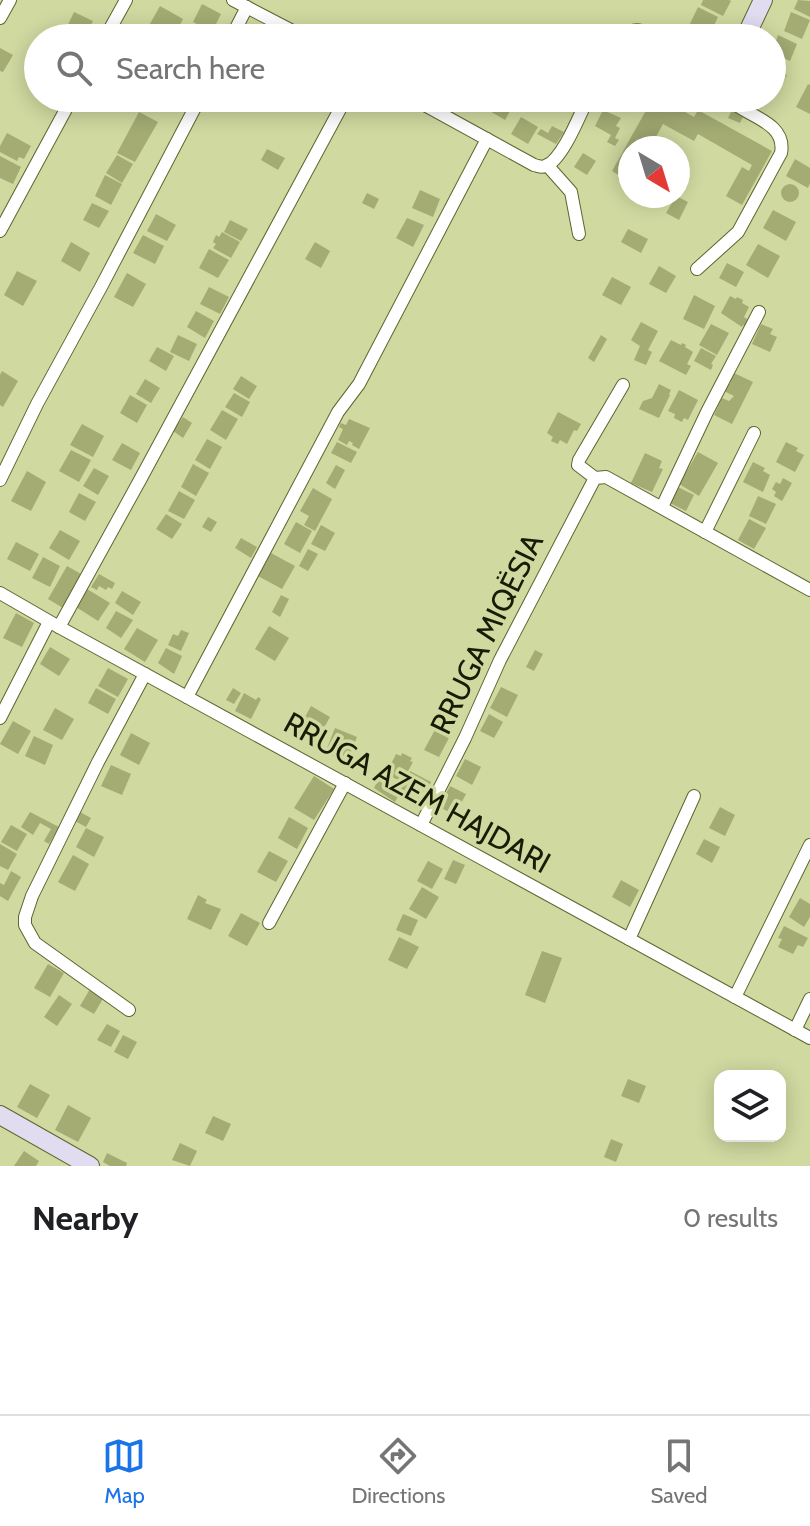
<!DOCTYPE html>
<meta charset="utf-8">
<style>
body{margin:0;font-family:Cabin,sans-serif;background:#f6f6f6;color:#202124}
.controls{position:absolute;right:24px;bottom:24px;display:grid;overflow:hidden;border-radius:16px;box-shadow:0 4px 20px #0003}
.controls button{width:72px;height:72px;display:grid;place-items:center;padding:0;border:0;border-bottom:2px solid #e0e0e0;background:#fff;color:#202124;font:40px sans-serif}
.compass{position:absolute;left:618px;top:136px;width:72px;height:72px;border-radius:50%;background:#fff;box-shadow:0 4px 20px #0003;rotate:142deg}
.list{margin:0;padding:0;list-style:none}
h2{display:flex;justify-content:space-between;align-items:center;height:104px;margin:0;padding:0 32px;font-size:34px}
h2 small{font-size:26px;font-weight:400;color:#757577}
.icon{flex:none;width:44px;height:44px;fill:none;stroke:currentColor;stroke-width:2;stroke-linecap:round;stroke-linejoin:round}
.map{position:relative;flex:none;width:810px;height:1166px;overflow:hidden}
.search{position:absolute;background:#fff;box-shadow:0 4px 20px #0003;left:24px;right:24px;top:24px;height:88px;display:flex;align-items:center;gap:20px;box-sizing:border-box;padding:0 28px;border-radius:44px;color:#757577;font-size:30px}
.sheet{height:248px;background:#fff}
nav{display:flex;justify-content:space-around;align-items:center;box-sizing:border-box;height:112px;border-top:2px solid #e0e0e0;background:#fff;font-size:22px;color:#757577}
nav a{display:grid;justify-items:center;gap:4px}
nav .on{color:#1a73e8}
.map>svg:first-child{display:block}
</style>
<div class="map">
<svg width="810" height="1166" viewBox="0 0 810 1166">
<rect width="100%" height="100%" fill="#d0d9a0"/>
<g fill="#a4ac74">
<polygon points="703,0 729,0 731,1 723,16 701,5"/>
<polygon points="798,0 810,1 810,17 794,9"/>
<polygon points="202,4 221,14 212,32 193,22"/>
<polygon points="160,6 183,19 173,38 163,38 147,29"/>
<polygon points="698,7 718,17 708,38 697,35 696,38 686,32"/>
<polygon points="74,12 93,21 85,38 75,38 64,33"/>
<polygon points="791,12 810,20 802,39 784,31"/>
<polygon points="252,24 271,36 270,38 244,38"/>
<polygon points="778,35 797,44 790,61 772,53"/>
<polygon points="0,48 13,55 3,72 0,71"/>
<polygon points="772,64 778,67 777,70 787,75 783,83 780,82 777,88 772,86"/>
<polygon points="808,84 810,85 810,114 796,107"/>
<polygon points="494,98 507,98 515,102 505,120 488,110"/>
<polygon points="653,98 670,98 675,101 673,105 694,117 698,110 772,151 742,205 726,196 742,167 749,171 752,165 698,134 694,141 663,124 650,148 630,148 630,181 628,180 626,184 618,179 620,176 612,171"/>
<polygon points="603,110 621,118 616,126 620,128 615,138 619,140 615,146 607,142 611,135 595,126"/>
<polygon points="732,110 744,115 740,123 728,118"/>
<polygon points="139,112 158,122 135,162 117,153"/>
<polygon points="521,117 538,127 528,144 511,134"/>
<polygon points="552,126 564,132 556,144 537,134 541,129 548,133"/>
<polygon points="7,133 31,146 24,159 19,157 17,161 0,152 0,146"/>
<polygon points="267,149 285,158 278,170 261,160"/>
<polygon points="583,153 596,161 587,175 574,167"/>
<polygon points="117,155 133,164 122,183 106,173"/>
<polygon points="0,156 21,167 13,184 0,178"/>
<polygon points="795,159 810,168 810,183 808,188 786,176"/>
<polygon points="105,175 122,184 111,205 95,196"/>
<circle cx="790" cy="193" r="9"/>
<polygon points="420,190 440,199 433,217 412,208"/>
<polygon points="367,193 379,199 374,209 362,203"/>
<polygon points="676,196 688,202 679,220 666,213"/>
<polygon points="92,203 109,211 99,228 83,220"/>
<polygon points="773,210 796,222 786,241 763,228"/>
<polygon points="156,214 176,225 167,241 147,231"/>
<polygon points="407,218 424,225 413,247 396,238"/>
<polygon points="230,220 248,229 241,241 224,232"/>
<polygon points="628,229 648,239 641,253 621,242"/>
<polygon points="222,232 240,242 231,258 213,248 216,244 213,242 216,235 219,237"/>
<polygon points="143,235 164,246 155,264 133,253"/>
<polygon points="71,242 90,253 80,272 61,261"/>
<polygon points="315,242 330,251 321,268 305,259"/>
<polygon points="758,244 780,256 768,278 746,265"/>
<polygon points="209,249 229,260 218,278 199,268"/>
<polygon points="727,263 744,272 736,287 719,278"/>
<polygon points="659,266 676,276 666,293 649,284"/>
<polygon points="17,271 37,281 23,306 4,295"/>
<polygon points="127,273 146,284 133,307 114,297"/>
<polygon points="612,277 631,287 621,305 602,295"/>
<polygon points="209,287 229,297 220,314 200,304"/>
<polygon points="694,295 715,306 704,329 683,319"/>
<polygon points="730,296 736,299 737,297 743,300 742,303 749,307 744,317 750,321 746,327 743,325 742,327 721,313"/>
<polygon points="196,311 214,321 205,338 187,327"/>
<polygon points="641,322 658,331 648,350 652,352 646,365 634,360 640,346 631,340"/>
<polygon points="711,324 729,333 717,355 699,345"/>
<polygon points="761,324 773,329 770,334 777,337 770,352 752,344"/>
<polygon points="178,335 197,344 189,361 170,352"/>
<polygon points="601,335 607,339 594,362 588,358"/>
<polygon points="671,340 681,345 682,343 686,345 685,347 693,352 687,364 691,366 686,375 659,361"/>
<polygon points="157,347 174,356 166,371 149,361"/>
<polygon points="701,348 716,356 711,364 713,365 711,370 694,361"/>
<polygon points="2,371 18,381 3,407 0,405 0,375"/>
<polygon points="732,372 753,382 732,424 714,415 722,398 729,401 734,396 724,391 731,382 729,380"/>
<polygon points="241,376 257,386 249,399 233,389"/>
<polygon points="145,379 160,388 151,403 136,394"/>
<polygon points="659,384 671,390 669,394 670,395 659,418 639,409 643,401 652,398"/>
<polygon points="679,390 698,400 688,420 684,418 682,422 674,418 675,414 668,411"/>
<polygon points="234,393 250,402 242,417 225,407"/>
<polygon points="130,395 147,405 137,423 120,413"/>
<polygon points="222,410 238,419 226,440 210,430"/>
<polygon points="558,412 581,424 577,431 574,430 567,444 560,440 558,444 551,441 553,437 547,433"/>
<polygon points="183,417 192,423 183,438 173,431"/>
<polygon points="349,419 370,428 359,449 352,445 353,443 349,441 347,445 338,440 343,429 339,427 341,423 346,425"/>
<polygon points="82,424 104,436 93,457 70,445"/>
<polygon points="207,439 222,447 210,469 195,460"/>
<polygon points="337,442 357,452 351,463 331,453"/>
<polygon points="786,442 798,448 796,451 804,455 795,472 776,462"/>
<polygon points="122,443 140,453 131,470 112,460"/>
<polygon points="71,450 91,460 79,482 59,471"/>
<polygon points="698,452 718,463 699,496 679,484"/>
<polygon points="645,453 662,461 659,468 663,469 652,492 631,483"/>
<polygon points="753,462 765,468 763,471 770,475 763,492 743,482"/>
<polygon points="193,464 209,473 196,496 181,487"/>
<polygon points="336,465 345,470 335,489 326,483"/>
<polygon points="94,468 109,476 98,495 83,486"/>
<polygon points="27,471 46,482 31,511 11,501"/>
<polygon points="783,478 792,483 782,501 774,496 776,492 772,489 776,482 780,484"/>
<polygon points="678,487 694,495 686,511 670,503"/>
<polygon points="313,488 332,499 315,531 304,525 309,516 300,511"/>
<polygon points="179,491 195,500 184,519 168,511"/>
<polygon points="79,493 96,502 85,521 69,512"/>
<polygon points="758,496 776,504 766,524 749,516"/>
<polygon points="166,514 182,524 172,539 156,529"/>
<polygon points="208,517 217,522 211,532 202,527"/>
<polygon points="749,519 766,528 754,549 738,540"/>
<polygon points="296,522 312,531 300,553 284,544"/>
<polygon points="321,525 335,533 325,551 311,544"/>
<polygon points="60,530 80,541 69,560 49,548"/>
<polygon points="241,538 257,547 251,558 235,548"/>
<polygon points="16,542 39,554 30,571 7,559"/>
<polygon points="308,549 318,554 308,571 299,566"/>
<polygon points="271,553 295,566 282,589 258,576"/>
<polygon points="43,557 60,566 50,587 32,578"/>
<polygon points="67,566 83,575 63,608 48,599"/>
<polygon points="99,574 115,583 112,589 108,587 106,590 99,586 97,590 91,587"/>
<polygon points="87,589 110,603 98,621 76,607"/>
<polygon points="122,591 141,602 133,615 115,603"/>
<polygon points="281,595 289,599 280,617 272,612"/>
<polygon points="116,611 133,620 121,638 106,628"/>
<polygon points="16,613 34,623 22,647 3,638"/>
<polygon points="269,626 289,638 275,661 255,649"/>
<polygon points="137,628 158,640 145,662 124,649"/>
<polygon points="181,630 189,633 181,651 168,645 173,634 178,636"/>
<polygon points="50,647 70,659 59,676 40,664"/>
<polygon points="166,648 182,656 174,674 158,663"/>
<polygon points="535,650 543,654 534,671 526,667"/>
<polygon points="108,668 128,679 118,697 98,686"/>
<polygon points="501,687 518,695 507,717 490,708"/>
<polygon points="96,688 116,699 108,714 88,703"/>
<polygon points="233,688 241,693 234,704 226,700"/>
<polygon points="244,693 256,700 258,697 261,699 251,719 235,711"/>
<polygon points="311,706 330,717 324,728 305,717"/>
<polygon points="55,708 74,719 62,740 43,730"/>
<polygon points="489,714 503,722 494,738 480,731"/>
<polygon points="13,721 31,731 18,754 0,744"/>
<polygon points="437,726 451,734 439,757 424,750"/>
<polygon points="335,728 357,737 347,762 325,753"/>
<polygon points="131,733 150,743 139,765 120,755"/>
<polygon points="34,736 53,745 45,765 25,756"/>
<polygon points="402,753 412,758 410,761 413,762 402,782 386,774 396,754 401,756"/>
<polygon points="465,759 481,767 472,785 456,776"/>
<polygon points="111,765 131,774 122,795 101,786"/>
<polygon points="410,771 431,782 422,800 401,789"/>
<polygon points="314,776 334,789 314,820 294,808"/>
<polygon points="378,780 386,785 387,783 401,791 395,802 374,788"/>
<polygon points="450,786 466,794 455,815 439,807"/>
<polygon points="720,807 735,815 725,836 709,828"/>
<polygon points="78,811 91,818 86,827 73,820"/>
<polygon points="30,812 59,827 49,844 44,841 51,829 40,823 33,835 21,827"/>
<polygon points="289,817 308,828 297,849 278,838"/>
<polygon points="11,825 27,834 17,851 1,842"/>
<polygon points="86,828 104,837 94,857 76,847"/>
<polygon points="704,839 720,847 712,863 696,854"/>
<polygon points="0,844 17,854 8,870 0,866"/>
<polygon points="269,851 288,861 276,882 257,872"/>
<polygon points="73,855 89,864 75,891 58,882"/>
<polygon points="453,860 465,865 456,884 444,879"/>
<polygon points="428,861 443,869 432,889 417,881"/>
<polygon points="11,871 21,877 8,901 0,896 0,883 4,885"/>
<polygon points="621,880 639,890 630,907 612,897"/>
<polygon points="422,887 439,897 426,919 409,909"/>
<polygon points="198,895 207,900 205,903 221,909 211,930 187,919"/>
<polygon points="800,898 810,904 810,917 804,927 789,917"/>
<polygon points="241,913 260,923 247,946 228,936"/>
<polygon points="403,914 418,920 411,936 396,930"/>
<polygon points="784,926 808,938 803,947 798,945 793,954 778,947 782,939 778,938"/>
<polygon points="399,937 419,947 407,969 388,960"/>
<polygon points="542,951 562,958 545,1003 525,995"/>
<polygon points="48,964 64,973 50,997 34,988"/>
<polygon points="90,989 104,997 94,1014 80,1006"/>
<polygon points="59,995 72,1004 57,1026 44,1017"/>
<polygon points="107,1024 120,1031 111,1047 97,1040"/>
<polygon points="123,1035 137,1042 128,1059 114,1052"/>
<polygon points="628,1079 646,1086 639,1103 621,1096"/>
<polygon points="30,1084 50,1095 37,1118 17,1107"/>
<polygon points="68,1105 91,1118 78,1142 55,1130"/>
<polygon points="213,1116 231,1124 223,1141 205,1133"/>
<polygon points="611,1139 623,1144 616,1162 604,1157"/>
<polygon points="180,1143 197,1151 190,1166 172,1160"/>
<polygon points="24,1151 39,1161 36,1166 14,1166"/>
<polygon points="107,1153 127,1163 126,1166 110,1166 103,1162"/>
</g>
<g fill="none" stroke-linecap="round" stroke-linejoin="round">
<defs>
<g id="street">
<polyline points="233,0 306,38"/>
<polyline points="0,18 10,0"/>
<polyline points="105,38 126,0"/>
<polyline points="231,38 247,7"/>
<path d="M621,38C636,25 643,31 659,38"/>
<path d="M412,98L534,165C539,166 541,168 546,166C563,159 580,114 588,98"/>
<polyline points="547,165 571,192 579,234"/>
<polyline points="0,231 72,98"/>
<path d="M697,269L738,232L781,153C787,121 744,116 727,98"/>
<polyline points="595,478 578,465 579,460 623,385"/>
<polyline points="0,480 37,404 101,287 200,98"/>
<polyline points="662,507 707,412 759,312"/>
<polyline points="705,532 754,433"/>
<polyline points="0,593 59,627 810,1038"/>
<polyline points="59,627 140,480 346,98"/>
<polyline points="187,697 338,412 359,384 487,139"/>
<polyline points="0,718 49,622"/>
<polyline points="421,825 465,738 500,660 595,478 606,477 810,590"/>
<polyline points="269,923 345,783"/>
<polyline points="629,939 694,796"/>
<polyline points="735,997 810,845"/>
<polyline points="129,1010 35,943 25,925 25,917 32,896 98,762 145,674"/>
<polyline points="795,1030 810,999"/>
</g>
<g id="secondary">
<polyline points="745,38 763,0"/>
<polyline points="0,1115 90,1166"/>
</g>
</defs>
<use href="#street" stroke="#5e652f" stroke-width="14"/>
<use href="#secondary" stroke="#5e652f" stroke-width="20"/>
<use href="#street" stroke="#fff" stroke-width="12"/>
<use href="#secondary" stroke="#e1dcf0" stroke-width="18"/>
</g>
<g text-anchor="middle" stroke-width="7" stroke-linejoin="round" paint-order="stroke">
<g font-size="30" fill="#181b05" stroke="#d0d9a0">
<text transform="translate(487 634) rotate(-64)" y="10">RRUGA MIQËSIA</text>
<text transform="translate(417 793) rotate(29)" y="10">RRUGA AZEM HAJDARI</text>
</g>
</g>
</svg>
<div class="controls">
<button><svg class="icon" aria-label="layers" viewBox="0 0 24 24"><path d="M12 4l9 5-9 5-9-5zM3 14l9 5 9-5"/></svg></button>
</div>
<svg class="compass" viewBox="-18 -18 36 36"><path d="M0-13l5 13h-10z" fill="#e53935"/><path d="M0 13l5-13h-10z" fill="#757577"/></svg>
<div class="search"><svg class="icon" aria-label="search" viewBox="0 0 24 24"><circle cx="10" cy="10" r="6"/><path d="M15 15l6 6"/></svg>Search here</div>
</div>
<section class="sheet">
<h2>Nearby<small>0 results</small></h2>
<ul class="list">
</ul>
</section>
<nav>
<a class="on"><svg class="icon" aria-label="map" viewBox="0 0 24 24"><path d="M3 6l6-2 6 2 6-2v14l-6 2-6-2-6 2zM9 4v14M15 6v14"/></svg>Map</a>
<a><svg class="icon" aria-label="directions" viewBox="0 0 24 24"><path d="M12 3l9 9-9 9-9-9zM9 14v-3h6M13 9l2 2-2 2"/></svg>Directions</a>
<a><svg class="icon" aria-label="saved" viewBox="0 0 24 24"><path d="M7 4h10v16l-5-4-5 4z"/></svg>Saved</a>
</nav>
